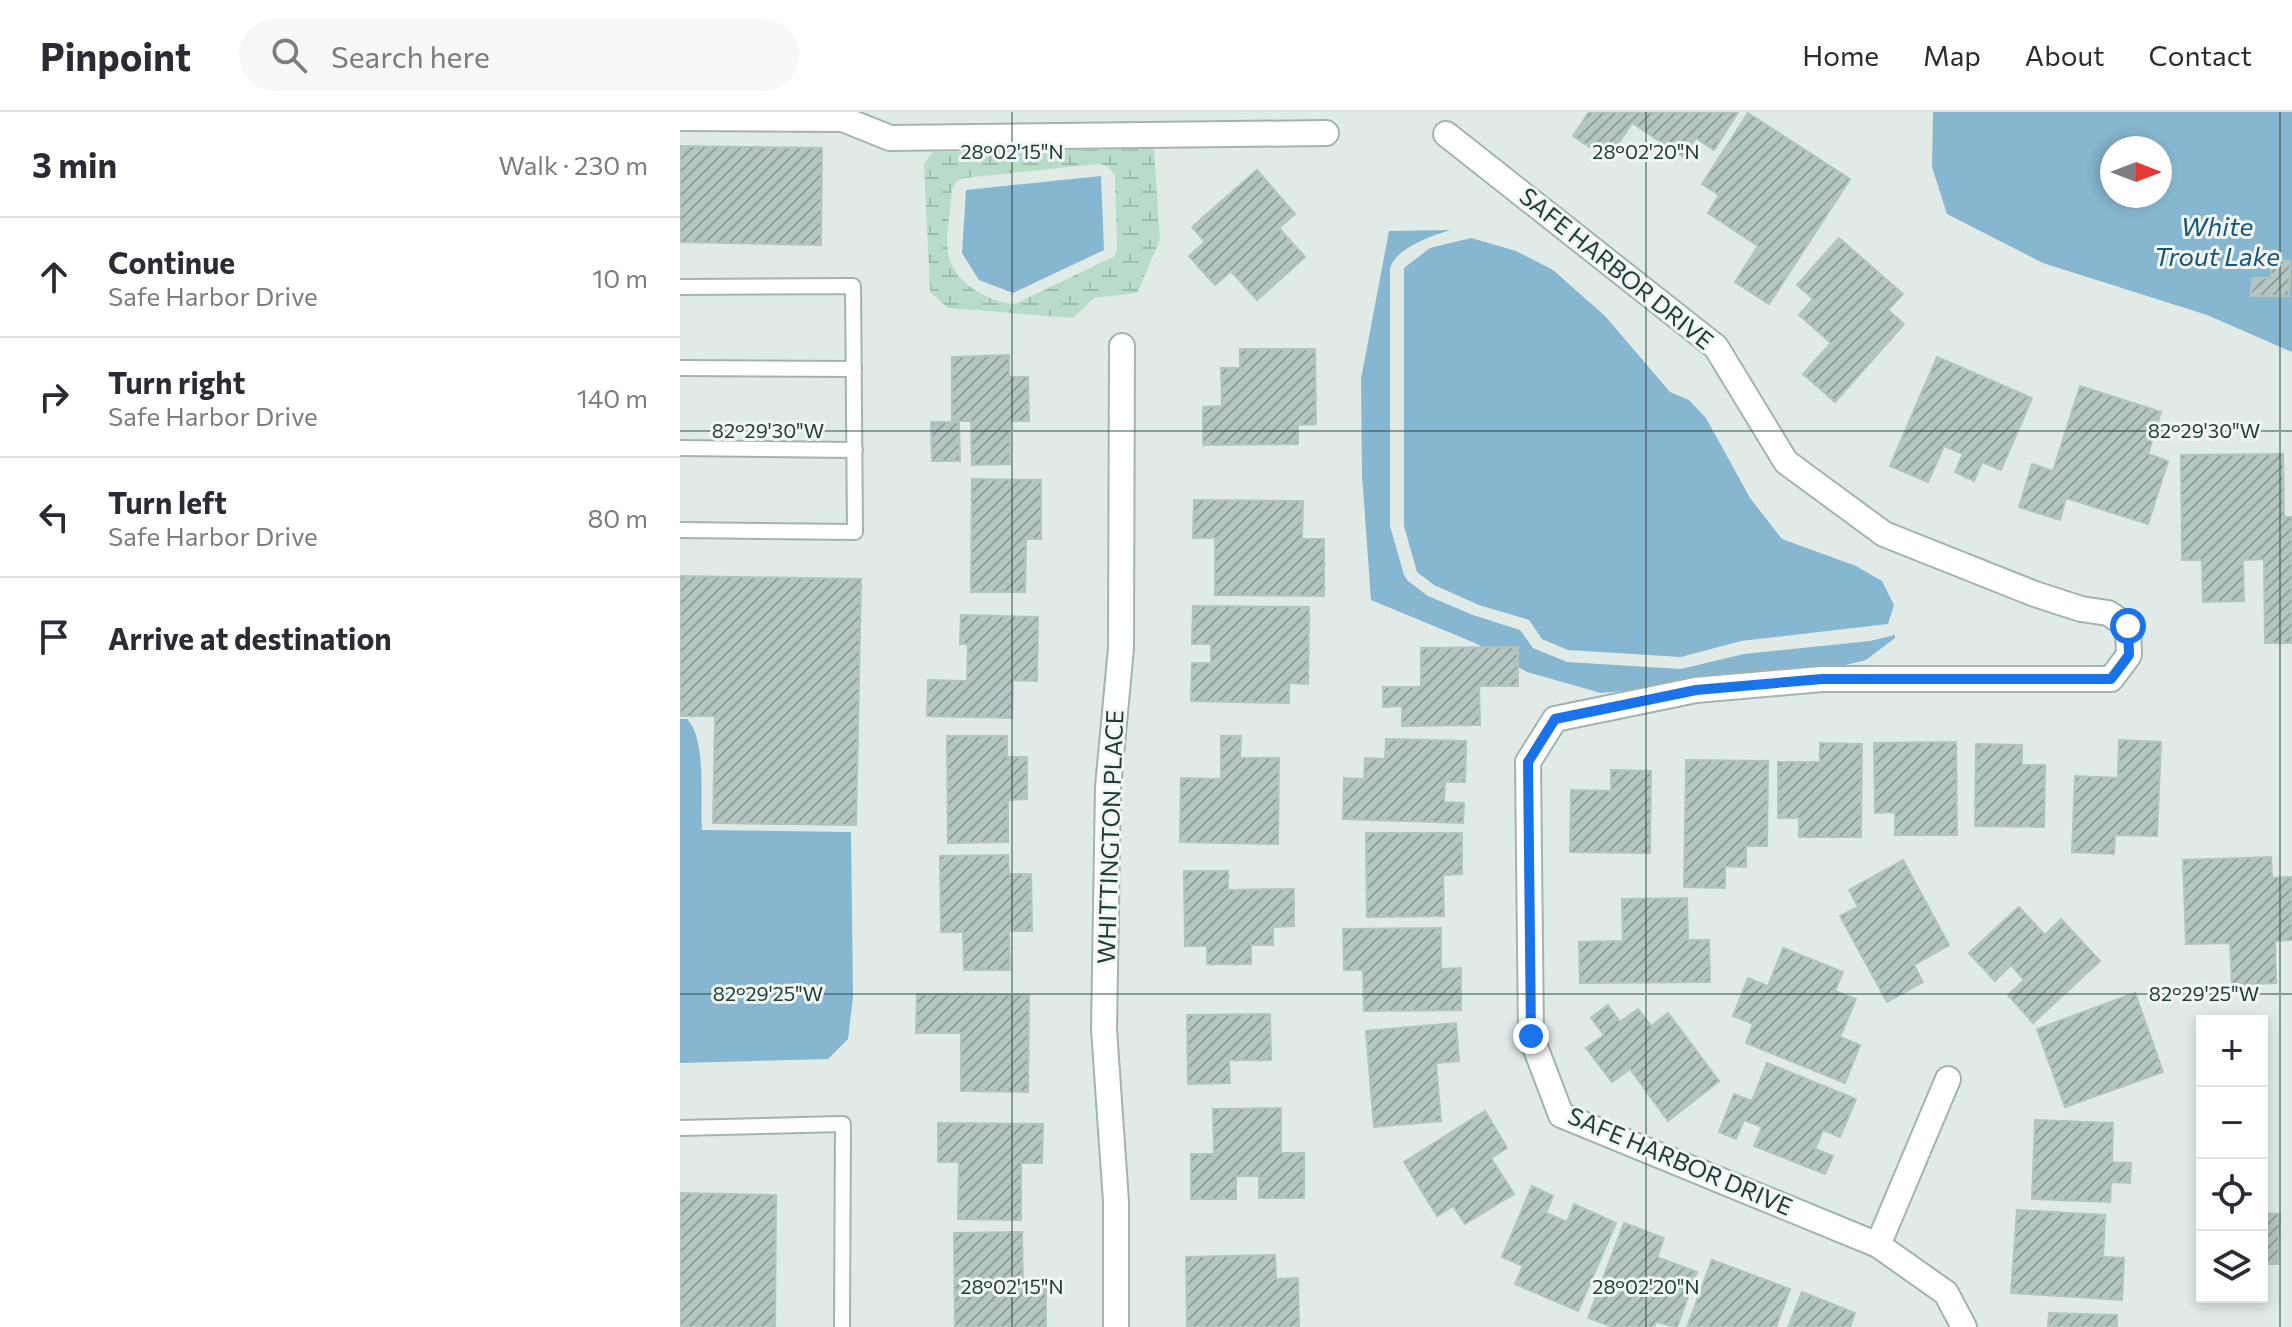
<!DOCTYPE html>
<meta charset="utf-8">
<style>
body{margin:0;font-family:Commissioner,sans-serif;background:#f7f7f7;color:#2b2b33}
.controls{position:absolute;right:24px;bottom:24px;display:grid;overflow:hidden;border-radius:0px;box-shadow:0 4px 12px #0003}
.controls button{width:72px;height:72px;display:grid;place-items:center;padding:0;border:0;border-bottom:2px solid #e1e1e2;background:#fff;color:#2b2b33;font:40px sans-serif}
.compass{position:absolute;left:1420px;top:24px;width:72px;height:72px;border-radius:50%;background:#fff;box-shadow:0 4px 12px #0003;rotate:90deg}
.stop{position:absolute;width:24px;height:24px;margin:-18px;border:6px solid #1a73e8;border-radius:50%;background:#fff}
.stop.end{background:#1a73e8;border-color:#fff;box-shadow:0 2px 8px #0008}
.list{margin:0;padding:0;list-style:none}
h2{display:flex;justify-content:space-between;align-items:center;height:104px;margin:0;padding:0 32px;font-size:34px}
h2 small{font-size:26px;font-weight:400;color:#7c7c81}
.list li{display:grid;grid-template-columns:52px 1fr auto;gap:24px;align-items:center;box-sizing:border-box;height:120px;padding:0 32px;border-top:2px solid #e1e1e2}
.list b{display:block;font-size:30px;white-space:nowrap}
.list p{margin:0;font-size:26px;white-space:nowrap;color:#7c7c81}
.list em{font-size:26px;font-style:normal;color:#7c7c81}
.icon{flex:none;width:44px;height:44px;fill:none;stroke:currentColor;stroke-width:2;stroke-linecap:round;stroke-linejoin:round}
.map{position:relative;flex:none;width:1612px;height:1215px;overflow:hidden}
header{display:flex;align-items:center;gap:48px;box-sizing:border-box;height:112px;padding:0 40px;background:#fff;border-bottom:2px solid #e1e1e2}
header strong{font-size:38px}
nav{display:flex;gap:44px;margin-inline-start:auto;font-size:28px}
.search{width:560px;height:72px;background:#f7f7f7;display:flex;align-items:center;gap:20px;box-sizing:border-box;padding:0 28px;border-radius:44px;color:#7c7c81;font-size:30px}
main{display:flex}
aside{flex:1;background:#fff}
.map>svg:first-child{display:block}
</style>
<header>
<strong>Pinpoint</strong>
<div class="search"><svg class="icon" aria-label="search" viewBox="0 0 24 24"><circle cx="10" cy="10" r="6"/><path d="M15 15l6 6"/></svg>Search here</div>
<nav><a>Home</a><a>Map</a><a>About</a><a>Contact</a></nav>
</header>
<main>
<aside>
<h2>3 min<small>Walk · 230 m</small></h2>
<ul class="list">
<li><svg class="icon" aria-label="ahead" viewBox="0 0 24 24"><path d="M12 20V5M6 11l6-6 6 6"/></svg><div><b>Continue</b><p>Safe Harbor Drive</p></div><em>10 m</em></li>
<li><svg class="icon" aria-label="right" viewBox="0 0 24 24"><path d="M7 20v-9h11M14 6l5 5-5 5"/></svg><div><b>Turn right</b><p>Safe Harbor Drive</p></div><em>140 m</em></li>
<li><svg class="icon" aria-label="left" viewBox="0 0 24 24"><path d="M17 20v-9H6M10 6l-5 5 5 5"/></svg><div><b>Turn left</b><p>Safe Harbor Drive</p></div><em>80 m</em></li>
<li><svg class="icon" aria-label="arrive" viewBox="0 0 24 24"><path d="M6 21V4h12l-3 4 3 4H6"/></svg><div><b>Arrive at destination</b></div></li>
</ul>
</aside>
<div class="map">
<svg width="1612" height="1215" viewBox="0 0 1612 1215">
<defs>
<pattern id="wetland-marsh" width="20" height="14" patternUnits="userSpaceOnUse" patternTransform="scale(2)"><rect width="20" height="14" fill="#b8dcc9"/><path d="M1 5h8M5 5V1M11 12h8M15 12V8" fill="none" stroke="#9ebead"/></pattern>
<pattern id="building-hatch" width="6" height="6" patternUnits="userSpaceOnUse" patternTransform="scale(2)"><rect width="6" height="6" fill="#b5c5c2"/><path d="M-1 1l2-2M0 6l6-6M5 7l2-2" fill="none" stroke="#93a19f"/></pattern>
</defs>
<rect width="100%" height="100%" fill="#e0ebe8"/>
<path fill="url(#wetland-marsh)" fill-rule="evenodd" d="M474,37L480,128L457,181L414,186L393,206L268,196L250,180L244,52L253,40ZM419,52L428,54L435,64L437,137L435,144L335,192C308,190 273,171 268,141C265,122 271,97 272,77L276,70L284,66Z"/>
<g fill="#87b6d0" fill-rule="evenodd">
<path d="M1253,0H1612V240L1527,203L1363,151L1267,102L1252,55ZM1432,36H1480V84H1432Z"/>
<polygon points="421,64 424,138 333,181 299,168 282,141 286,78"/>
<path d="M771,118C753,123 716,136 710,156V414L724,463L728,469L748,484L793,503L840,518L853,536L887,550L1001,557L1064,542L1190,529L1215,523V526L1186,548L1120,564L921,581L847,560L795,531L691,488L682,363L681,267L709,119Z"/>
<polygon points="791,126 836,139 873,158 925,204 990,280 1009,288 1026,306 1070,386 1102,427 1176,454 1202,469 1214,493 1208,512 1061,529 1001,545 888,538 862,527 849,508 799,493 754,473 737,460 724,414 724,156 750,136"/>
<path d="M0,607H7C27,626 20,691 22,718L171,720L173,885L168,927L148,947L0,951Z"/>
</g>
<g fill="url(#building-hatch)" stroke="#b2c4c0" stroke-width="2">
<polygon points="909,0 1058,0 1034,38 1016,26 1004,45 952,11 928,47 893,24"/>
<polygon points="1068,1 1170,67 1089,192 1055,170 1078,134 1028,101 1039,83 1022,72"/>
<polygon points="0,34 142,36 141,133 0,130"/>
<polygon points="577,58 615,102 599,116 625,145 577,188 551,159 535,173 509,144 525,130 512,115"/>
<polygon points="1159,126 1223,182 1208,198 1224,212 1155,290 1123,262 1151,231 1119,203 1133,187 1117,173"/>
<polygon points="1591,148 1610,149 1609,184 1571,184 1572,166 1591,166"/>
<polygon points="560,237 635,237 636,312 618,313 618,332 523,333 523,295 542,294 541,256 560,256"/>
<polygon points="329,243 329,265 348,265 349,309 330,309 330,352 292,353 291,309 272,309 272,245"/>
<polygon points="1257,245 1352,286 1321,358 1302,350 1294,369 1275,360 1283,342 1264,334 1248,370 1210,354"/>
<polygon points="1400,274 1481,300 1468,342 1488,349 1468,412 1386,386 1380,408 1339,395 1352,352 1373,359"/>
<polygon points="251,310 279,310 280,349 252,349"/>
<polygon points="1603,342 1604,405 1612,405 1612,531 1585,531 1584,447 1563,448 1564,489 1523,490 1522,448 1502,448 1501,343"/>
<polygon points="292,367 361,368 361,427 346,427 345,480 291,480"/>
<polygon points="514,388 623,389 622,427 644,427 644,484 535,483 535,426 513,426"/>
<polygon points="0,464 181,467 176,713 33,711 35,604 0,604"/>
<polygon points="513,494 629,495 628,572 609,571 609,591 511,589 512,551 531,551 531,532 512,532"/>
<polygon points="281,503 358,505 357,569 333,568 332,606 247,604 248,568 287,569 288,532 280,532"/>
<polygon points="838,535 838,574 799,574 800,613 722,614 722,594 703,595 703,575 741,575 741,536"/>
<polygon points="267,624 327,624 327,645 347,645 347,687 328,688 328,730 268,731"/>
<polygon points="541,624 561,624 560,646 599,646 598,732 500,730 501,666 541,667"/>
<polygon points="706,627 786,629 785,670 765,670 764,690 784,691 783,711 663,707 664,666 684,667 685,646 705,647"/>
<polygon points="1439,628 1481,630 1477,724 1435,723 1434,742 1392,740 1395,664 1438,666"/>
<polygon points="1276,630 1277,723 1215,723 1215,700 1195,701 1194,631"/>
<polygon points="1140,631 1182,632 1181,725 1119,725 1119,706 1098,706 1098,650 1140,650"/>
<polygon points="1296,632 1342,633 1342,653 1365,653 1364,715 1295,714"/>
<polygon points="1006,648 1088,649 1087,734 1066,734 1066,755 1045,754 1045,776 1004,775"/>
<polygon points="931,658 971,659 970,741 890,740 891,678 931,679"/>
<polygon points="686,721 782,721 782,762 763,763 764,804 687,805"/>
<polygon points="328,743 329,762 351,762 352,819 329,819 330,858 284,858 283,820 261,820 260,744"/>
<polygon points="1591,745 1592,766 1612,765 1612,828 1595,829 1596,871 1552,873 1550,831 1506,832 1503,748"/>
<polygon points="1223,748 1269,833 1234,853 1243,870 1207,890 1160,804 1178,795 1169,778"/>
<polygon points="504,759 548,759 548,778 614,777 614,814 593,815 593,833 571,833 571,852 527,852 527,834 505,834"/>
<polygon points="1007,786 1008,828 1029,828 1030,870 900,871 899,830 943,829 942,787"/>
<polygon points="1339,795 1365,823 1381,807 1420,849 1353,911 1328,883 1344,868 1331,853 1315,869 1289,841"/>
<polygon points="761,816 761,857 781,856 781,898 684,899 683,858 664,858 663,817"/>
<polygon points="1103,836 1163,860 1155,879 1176,887 1160,925 1180,933 1165,971 1066,931 1073,912 1053,904 1068,866 1088,874"/>
<polygon points="1455,881 1483,960 1385,995 1357,917"/>
<polygon points="237,882 349,883 348,980 281,979 281,921 236,921"/>
<polygon points="928,893 940,910 958,897 971,914 988,901 1039,969 988,1009 950,957 932,970 906,936 924,923 911,906"/>
<polygon points="590,902 591,948 549,948 550,971 508,972 507,903"/>
<polygon points="776,911 779,949 756,951 761,1009 694,1015 686,919"/>
<polygon points="1087,951 1176,987 1160,1025 1143,1018 1135,1037 1153,1044 1145,1062 1074,1034 1082,1015 1064,1008 1056,1027 1039,1020 1054,982 1072,989"/>
<polygon points="601,996 601,1041 624,1041 624,1086 579,1086 579,1064 556,1064 556,1087 511,1087 511,1042 534,1042 533,997"/>
<polygon points="805,999 827,1036 811,1046 834,1082 785,1112 773,1094 757,1104 724,1050"/>
<polygon points="1355,1008 1433,1011 1432,1050 1451,1051 1450,1071 1431,1070 1430,1090 1352,1087"/>
<polygon points="258,1011 363,1012 362,1051 341,1051 341,1108 278,1107 279,1050 258,1050"/>
<polygon points="852,1074 873,1084 866,1101 887,1110 894,1092 936,1111 898,1199 835,1172 843,1154 822,1145"/>
<polygon points="0,1081 96,1083 95,1215 0,1215"/>
<polygon points="1337,1098 1425,1103 1423,1145 1444,1146 1442,1188 1331,1181"/>
<polygon points="1582,1101 1600,1102 1598,1152 1582,1152"/>
<polygon points="944,1111 984,1126 977,1145 1017,1160 997,1215 976,1210 974,1215 933,1215 908,1206"/>
<polygon points="342,1120 343,1177 366,1177 366,1215 275,1215 274,1121"/>
<polygon points="595,1143 596,1167 618,1166 619,1215 507,1215 506,1145"/>
<polygon points="1032,1148 1110,1177 1096,1215 1007,1215"/>
<polygon points="1122,1180 1175,1201 1170,1215 1108,1215"/>
<polygon points="1369,1201 1437,1203 1437,1215 1368,1215"/>
</g>
<g fill="none" stroke-linecap="round" stroke-linejoin="round">
<defs>
<g id="lane">
<polyline points="0,175 173,174 175,420 0,418"/>
<polyline points="0,256 174,257"/>
<polyline points="0,336 175,338"/>
<polyline points="0,1016 163,1012 162,1215"/>
</g>
<g id="street">
<polyline points="0,6 163,7 210,26 646,21"/>
<polyline points="766,22 1036,235 1106,350 1204,422 1355,482 1401,497 1428,501 1448,514 1449,543 1431,567 1142,567 1016,578 875,607 848,650 851,924 881,1003 1198,1133 1266,1181 1284,1215"/>
<polyline points="1198,1133 1268,967"/>
<polyline points="436,1215 436,1090 424,917 428,675 441,536 442,234"/>
</g>
</defs>
<use href="#lane" stroke="#a3b3b0" stroke-width="18"/>
<use href="#street" stroke="#a3b3b0" stroke-width="28"/>
<use href="#lane" stroke="#fff" stroke-width="14"/>
<use href="#street" stroke="#fff" stroke-width="24"/>
</g>
<g fill="none" stroke-linecap="round" stroke-linejoin="round">
<polyline stroke="#1a73e8" stroke-width="10" points="851,924 848,650 875,607 1016,578 1142,567 1431,567 1449,543 1448,514"/>
</g>
<path fill="none" stroke="#213b39" stroke-width="2" stroke-opacity="0.45" d="M332,0V1215M966,0V1215M1600,0V1215M0,319H1612M0,882H1612"/>
<g text-anchor="middle" stroke-width="6" stroke-linejoin="round" paint-order="stroke">
<g font-size="24" fill="#213b39" stroke="#f0f7f5">
<text transform="translate(936 157) rotate(39)" y="8">SAFE HARBOR DRIVE</text>
<text transform="translate(431 725) rotate(-88)" y="8">WHITTINGTON PLACE</text>
<text transform="translate(1000 1050) rotate(23)" y="8">SAFE HARBOR DRIVE</text>
</g>
<g font-size="26" font-style="italic" fill="#1b5476" stroke="#f0f7f5">
<text x="1537" y="124">White<tspan x="1537" dy="30">Trout Lake</tspan></text>
</g>
</g>
<g font-size="20" text-anchor="middle" fill="#213b39" stroke="#f0f7f5" stroke-width="6" stroke-linejoin="round" paint-order="stroke">
<text x="332" y="47">28°02'15"N</text>
<text x="966" y="47">28°02'20"N</text>
<text x="1524" y="326">82°29'30"W</text>
<text x="88" y="326">82°29'30"W</text>
<text x="88" y="889">82°29'25"W</text>
<text x="1524" y="889">82°29'25"W</text>
<text x="332" y="1182">28°02'15"N</text>
<text x="966" y="1182">28°02'20"N</text>
</g>
</svg>
<div class="controls">
<button>+</button>
<button>−</button>
<button><svg class="icon" aria-label="locate" viewBox="0 0 24 24"><circle cx="12" cy="12" r="6"/><path d="M12 2v4M12 18v4M2 12h4M18 12h4"/></svg></button>
<button><svg class="icon" aria-label="layers" viewBox="0 0 24 24"><path d="M12 4l9 5-9 5-9-5zM3 14l9 5 9-5"/></svg></button>
</div>
<svg class="compass" viewBox="-18 -18 36 36"><path d="M0-13l5 13h-10z" fill="#e53935"/><path d="M0 13l5-13h-10z" fill="#7c7c81"/></svg>
<div class="stop" style="left:1448px;top:514px"></div>
<div class="stop end" style="left:851px;top:924px"></div>
</div>
</main>
